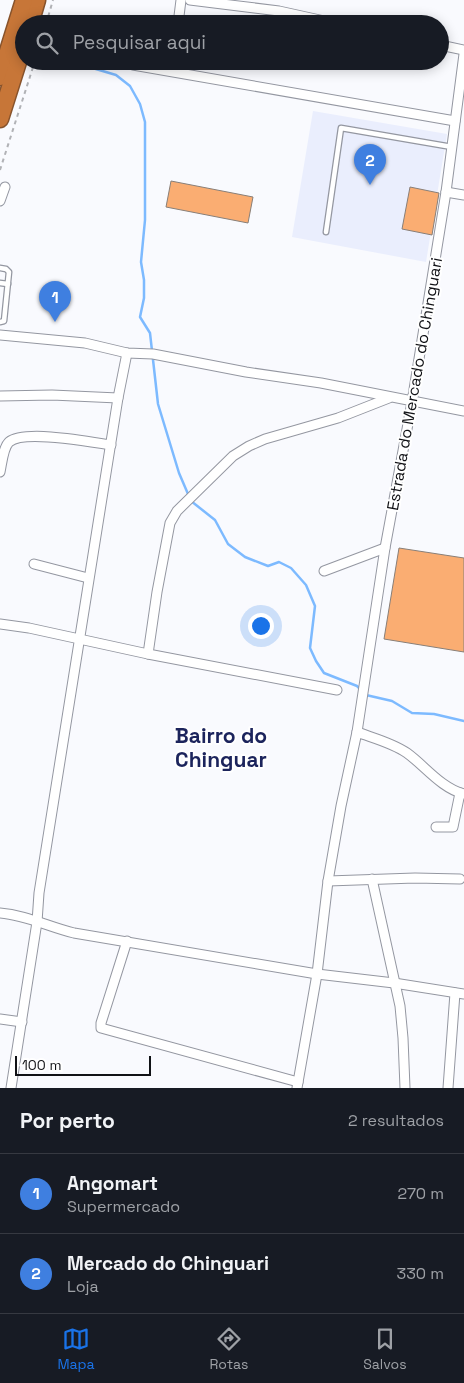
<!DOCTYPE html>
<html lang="pt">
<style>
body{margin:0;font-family:"Space Grotesk",sans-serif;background:#20242c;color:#f1f3f6}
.scale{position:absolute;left:15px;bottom:12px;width:136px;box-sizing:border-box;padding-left:5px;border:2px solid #111216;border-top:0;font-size:14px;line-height:18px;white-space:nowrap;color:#111216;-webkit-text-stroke:4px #fff;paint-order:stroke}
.you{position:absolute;left:260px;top:625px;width:18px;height:18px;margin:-12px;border:4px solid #fff;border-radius:50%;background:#1a73e8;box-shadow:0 0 0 8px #1a73e833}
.badge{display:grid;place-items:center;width:32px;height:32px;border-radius:50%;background:#1a73e8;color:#fff;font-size:16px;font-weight:700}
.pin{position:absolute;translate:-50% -41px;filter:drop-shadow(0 1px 2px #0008)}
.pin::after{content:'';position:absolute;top:26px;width:18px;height:15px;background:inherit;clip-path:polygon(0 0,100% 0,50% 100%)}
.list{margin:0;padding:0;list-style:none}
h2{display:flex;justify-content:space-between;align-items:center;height:65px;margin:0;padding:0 20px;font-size:21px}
h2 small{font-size:16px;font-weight:400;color:#9ea1a6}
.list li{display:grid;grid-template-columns:32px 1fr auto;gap:15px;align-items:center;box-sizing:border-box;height:80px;padding:0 20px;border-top:1px solid #363941}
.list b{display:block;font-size:19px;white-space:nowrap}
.list p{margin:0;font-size:16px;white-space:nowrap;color:#9ea1a6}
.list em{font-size:16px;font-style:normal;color:#9ea1a6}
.icon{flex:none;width:28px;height:28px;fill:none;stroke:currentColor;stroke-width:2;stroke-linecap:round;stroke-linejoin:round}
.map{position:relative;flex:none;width:464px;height:1088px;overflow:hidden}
.search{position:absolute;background:#171b24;box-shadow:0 2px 12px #0003;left:15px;right:15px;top:15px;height:55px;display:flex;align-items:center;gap:12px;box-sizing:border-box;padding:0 18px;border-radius:28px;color:#9ea1a6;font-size:19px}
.sheet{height:225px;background:#171b24}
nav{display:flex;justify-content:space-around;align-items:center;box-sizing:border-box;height:70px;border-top:1px solid #363941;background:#171b24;font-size:14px;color:#9ea1a6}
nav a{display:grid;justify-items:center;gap:2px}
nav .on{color:#1a73e8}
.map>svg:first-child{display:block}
</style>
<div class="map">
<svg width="464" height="1088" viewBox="0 0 464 1088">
<rect width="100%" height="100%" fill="#f9fafe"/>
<polygon fill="#eaeefd" points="313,111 447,134 426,262 292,237"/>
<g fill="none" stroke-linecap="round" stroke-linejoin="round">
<g stroke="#7dbaff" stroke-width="2.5">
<polyline points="69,61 116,75 130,86 140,104 145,122 145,220 141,262 144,280 144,298 140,317 150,333 158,404 179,473 191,501 215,520 228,544 245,557 268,566 279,562 291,568 306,585 315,606 310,648 316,661 324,673 357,686 360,689"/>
<polyline points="366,695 392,701 412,713 434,714 464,721"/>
</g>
</g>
<g fill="#faad72" stroke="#887f78">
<polygon points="171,181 253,197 248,223 166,207"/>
<polygon points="410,187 439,193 432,235 402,229"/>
<polygon points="399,548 464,558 464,652 384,639"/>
</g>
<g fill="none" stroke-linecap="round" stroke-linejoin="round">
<defs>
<g id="service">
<polyline points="326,232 341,128 452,147"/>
<polyline points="0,268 6,269 9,272 4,321 0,322"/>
<polyline points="0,283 8,284"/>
</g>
<g id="minor">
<polyline points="190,0 279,11 338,24"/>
<polyline points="178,24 181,0"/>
<polyline points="440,45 464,50"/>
<polyline points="133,65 455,121"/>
<polyline points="446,192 464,195"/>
<polyline points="0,201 5,187"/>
<polyline points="0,335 85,343 127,353 153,354 246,372 321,383 464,411"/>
<polyline points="0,396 52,395 118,398"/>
<path d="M0,472C2,463 3,448 9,442C24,429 91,442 111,445"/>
<polyline points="34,564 88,578"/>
<polyline points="324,571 385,548"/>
<polyline points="0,624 29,628 148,654 337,690"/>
<polyline points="148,654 157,592 170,523 177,511 233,456 249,446 265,439 338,418 389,398"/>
<path d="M357,732C373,738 393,743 407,753C425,766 441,788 464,794"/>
<polyline points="436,827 453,827 460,793"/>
<polyline points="372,879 400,1006 403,1038 405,1088"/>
<polyline points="328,881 415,878 460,879"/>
<path d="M0,913C26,915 49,927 74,933L317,974L394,983L464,994"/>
<polyline points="127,941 101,1023 101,1028 298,1082"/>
<polyline points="0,1019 22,1022"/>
<polyline points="11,1088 37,922 39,893 118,398 127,353"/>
<polyline points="297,1088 317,974 328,881 341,806 357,732 385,548 412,402 446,192 464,54"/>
<polyline points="448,1088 455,993"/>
</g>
<g id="motorway">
<polyline points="30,24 37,0"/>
<polyline points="0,77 24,0"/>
<polyline points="0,119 24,43"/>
</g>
</defs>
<use href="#service" stroke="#9497a1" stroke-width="7"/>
<use href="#minor" stroke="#9497a1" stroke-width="11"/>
<use href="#motorway" stroke="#87532c" stroke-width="19"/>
<g stroke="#b1b2b6" stroke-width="2" stroke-dasharray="4 4" stroke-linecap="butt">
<polyline points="46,24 53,0"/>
<polyline points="0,170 35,61"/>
</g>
<use href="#service" stroke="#fff" stroke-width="4.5"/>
<use href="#minor" stroke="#fff" stroke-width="9"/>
<use href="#motorway" stroke="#c77638" stroke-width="16"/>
</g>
<g text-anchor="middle" stroke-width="4" stroke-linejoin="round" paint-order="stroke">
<g font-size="16" fill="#111216" stroke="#fff">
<text transform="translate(414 384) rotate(-80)" y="6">Estrada do Mercado do Chinguari</text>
</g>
<g font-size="21" font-weight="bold" fill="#1c245c" stroke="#fff">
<text x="221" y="743">Bairro do<tspan x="221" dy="24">Chinguar</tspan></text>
</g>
</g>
</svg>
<div class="scale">100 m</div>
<div class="you"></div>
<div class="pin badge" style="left:55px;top:322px;background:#3f7fe0">1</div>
<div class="pin badge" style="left:370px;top:185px;background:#3f7fe0">2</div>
<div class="search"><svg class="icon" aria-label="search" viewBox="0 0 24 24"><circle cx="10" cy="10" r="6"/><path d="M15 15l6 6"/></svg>Pesquisar aqui</div>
</div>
<section class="sheet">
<h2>Por perto<small>2 resultados</small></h2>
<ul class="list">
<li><span class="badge" style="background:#3f7fe0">1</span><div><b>Angomart</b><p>Supermercado</p></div><em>270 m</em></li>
<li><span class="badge" style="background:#3f7fe0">2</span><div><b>Mercado do Chinguari</b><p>Loja</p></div><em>330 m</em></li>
</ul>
</section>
<nav>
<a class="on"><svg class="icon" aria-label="map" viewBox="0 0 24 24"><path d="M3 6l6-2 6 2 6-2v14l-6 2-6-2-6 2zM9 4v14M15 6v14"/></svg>Mapa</a>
<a><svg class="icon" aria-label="directions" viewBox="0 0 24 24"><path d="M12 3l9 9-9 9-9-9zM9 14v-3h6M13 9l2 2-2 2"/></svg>Rotas</a>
<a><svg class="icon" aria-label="saved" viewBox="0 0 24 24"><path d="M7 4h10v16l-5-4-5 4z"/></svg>Salvos</a>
</nav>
